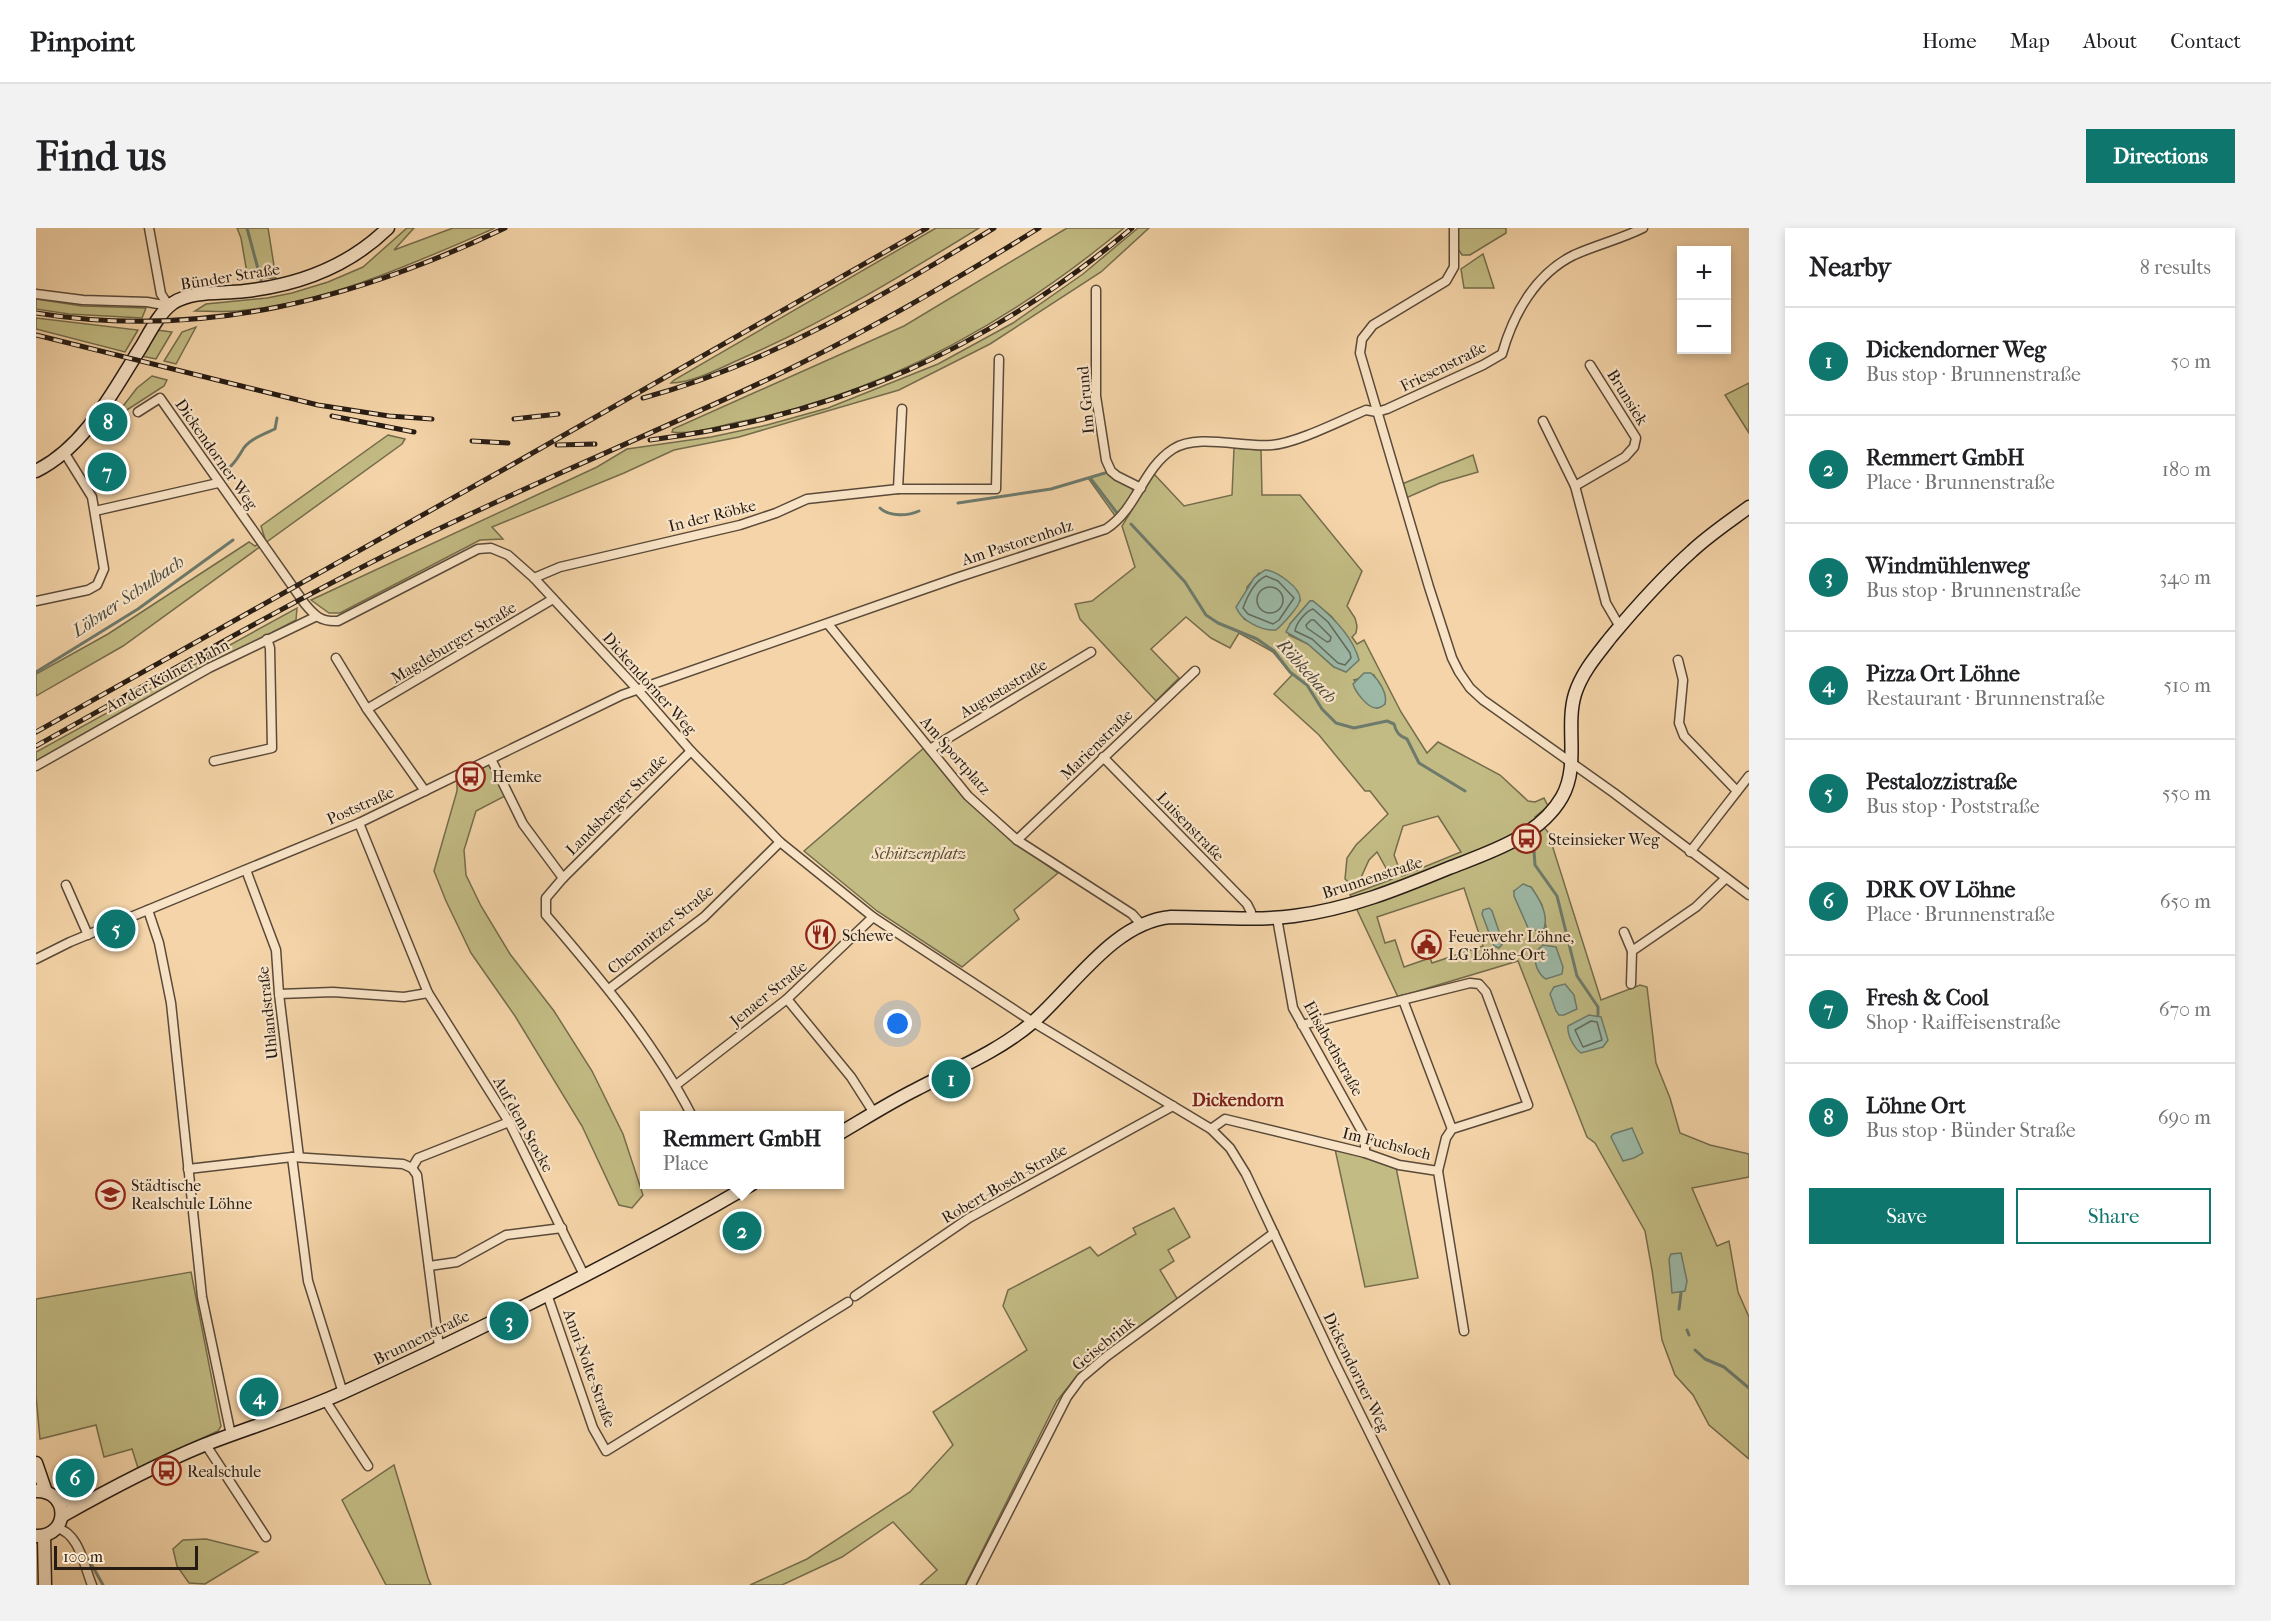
<!DOCTYPE html>
<meta charset="utf-8">
<style>
body{margin:0;font-family:"IM FELL French Canon",serif;background:#f2f2f2;color:#202124}
.controls{position:absolute;right:18px;top:18px;display:grid;overflow:hidden;border-radius:0px;box-shadow:0 3px 9px #0003}
.controls button{width:54px;height:54px;display:grid;place-items:center;padding:0;border:0;border-bottom:2px solid #e0e0e0;background:#fff;color:#202124;font:30px sans-serif}
.scale{position:absolute;left:18px;bottom:15px;width:144px;box-sizing:border-box;padding-left:6px;border:3px solid #271c14;border-top:0;font-size:16px;line-height:21px;white-space:nowrap;color:#271c14;-webkit-text-stroke:4px #f8e3c6;paint-order:stroke}
.you{position:absolute;left:862px;top:796px;width:21px;height:21px;margin:-15px;border:4px solid #fff;border-radius:50%;background:#1a73e8;box-shadow:0 0 0 9px #1a73e833}
.badge{display:grid;place-items:center;width:39px;height:39px;border-radius:50%;background:#0f766e;color:#fff;font-size:20px;font-weight:700}
.pin{position:absolute;translate:-50% -50%;border:3px solid #fff;box-shadow:0 2px 6px #0006}
.popup{position:absolute;left:604px;top:883px;width:204px;height:78px;box-sizing:border-box;display:grid;place-content:center;border-radius:0px;background:#fff;filter:drop-shadow(0 2px 4px #0005);font-size:20px;white-space:nowrap;color:#757577}
.popup b{font-size:22px;color:#202124}
.popup::after{content:'';position:absolute;left:50%;top:100%;margin-left:-12px;border:12px solid transparent;border-top-color:#fff}
.list{margin:0;padding:0;list-style:none}
h2{display:flex;justify-content:space-between;align-items:center;height:78px;margin:0;padding:0 24px;font-size:26px}
h2 small{font-size:20px;font-weight:400;color:#757577}
.list li{display:grid;grid-template-columns:39px 1fr auto;gap:18px;align-items:center;box-sizing:border-box;height:108px;padding:0 24px;border-top:2px solid #e0e0e0}
.list b{display:block;font-size:22px;white-space:nowrap}
.list p{margin:0;font-size:20px;white-space:nowrap;color:#757577}
.list em{font-size:20px;font-style:normal;color:#757577}
.actions{display:flex;gap:12px;padding:18px 24px}
.actions a{flex:1;padding:14px 0;border:2px solid #0f766e;border-radius:0px;text-align:center;font-size:21px;color:#0f766e}
.actions .main{background:#0f766e;color:#fff}
.map{position:relative;flex:none;width:1713px;height:1357px;overflow:hidden;border-radius:0px}
header{display:flex;align-items:center;gap:36px;box-sizing:border-box;height:84px;padding:0 30px;background:#fff;border-bottom:2px solid #e0e0e0}
header strong{font-size:28px}
nav{display:flex;gap:33px;margin-inline-start:auto;font-size:21px}
.intro{display:flex;align-items:center;justify-content:space-between;box-sizing:border-box;height:144px;padding:0 36px}
h1{margin:0;font-size:42px}
.button{padding:15px 27px;border-radius:0px;background:#0f766e;color:#fff;font-size:21px;font-weight:700}
main{display:flex;gap:36px;padding:0 36px}
aside{flex:1;background:#fff;border-radius:0px;box-shadow:0 3px 9px #0003}
.map>svg:first-child{display:block}
</style>
<header>
<strong>Pinpoint</strong>
<nav><a>Home</a><a>Map</a><a>About</a><a>Contact</a></nav>
</header>
<div class="intro"><h1>Find us</h1><a class="button">Directions</a></div>
<main>
<div class="map">
<svg width="1713" height="1357" viewBox="0 0 1713 1357">
<rect width="100%" height="100%" fill="#f4d4a8"/>
<filter id="stains"><feTurbulence type="fractalNoise" baseFrequency=".00333" numOctaves="4"/><feColorMatrix values="0 0 0 0 .2 0 0 0 0 .09 0 0 0 0 .02 0 0 0 .5 -.17"/></filter>
<radialGradient id="worn" r=".72"><stop offset=".6" stop-color="#630" stop-opacity="0"/><stop offset="1" stop-color="#630" stop-opacity=".3"/></radialGradient>
<g fill="#c2bb83" stroke="#746c4c" stroke-width="1.5" fill-rule="evenodd">
<polygon points="201,0 232,0 240,50 212,51 205,10"/>
<path d="M371,0H378L358,22L417,0H459C378,35 289,76 200,83C187,84 172,83 159,83L170,76L231,70L256,65L292,54L327,39Z"/>
<path d="M900,0H943C867,47 791,93 709,129C686,139 660,154 635,155L638,152Z"/>
<path d="M1031,0H1088C976,93 847,166 702,194C683,198 654,207 636,204L637,201L868,98Z"/>
<polygon points="1102,0 1113,0 1065,44 954,116 863,162 703,209 638,222 588,245 456,299 467,311 444,312 304,385 293,385 275,372 561,239 591,221 675,209 731,197 792,180 902,136 977,95 1047,46"/>
<polygon points="1422,0 1470,0 1470,5 1434,27 1426,27 1422,21"/>
<polygon points="1447,26 1458,60 1428,60 1425,41"/>
<polygon points="0,71 46,78 110,80 106,90 33,86 0,81"/>
<polygon points="0,90 102,102 89,124 0,101"/>
<polygon points="160,99 140,136 128,133 146,104"/>
<polygon points="121,102 136,104 120,131 105,128"/>
<polygon points="116,148 131,152 128,158 77,191 101,160"/>
<polygon points="1713,155 1713,205 1689,167"/>
<polygon points="352,207 369,211 366,216 87,418 0,468 0,446 72,406 213,314 219,318 229,311 225,298"/>
<path d="M1198,220L1225,222L1226,267H1264L1326,343L1311,378L1319,390L1321,398L1320,405L1316,409L1321,416L1328,412L1365,484L1391,525L1402,514L1464,547L1492,573L1499,574L1508,570L1512,578L1499,589L1512,604L1565,772L1604,757L1611,759L1620,835L1634,870L1644,905L1674,917L1713,926V949L1656,960L1681,1018L1693,1013L1702,1064L1713,1089V1231L1673,1197L1657,1167L1639,1147L1626,1112L1616,1042L1609,1003L1559,915L1551,909L1482,733L1362,769L1314,667L1356,651L1341,624L1333,632L1322,656L1316,657L1309,651L1311,630L1320,617L1352,586L1334,563H1329L1283,507L1238,466L1256,447L1237,424L1203,405L1194,420L1175,410L1150,389L1115,421L1143,450L1120,473L1044,391L1039,376L1056,373L1099,339L1086,298L1118,246L1148,278L1196,267ZM1223,345L1264,373L1217,395L1208,391L1211,359ZM1274,373H1277L1296,389L1313,412L1298,439L1272,416L1253,407L1254,396ZM1338,447L1349,476L1341,480L1318,452ZM1402,588L1425,624L1366,648L1358,627L1367,598ZM1495,659L1506,677L1510,699L1478,663ZM1428,660L1447,718L1396,735L1394,730L1368,739L1359,712L1349,715L1341,689Z"/>
<polygon points="1437,227 1442,244 1404,255 1370,270 1366,256"/>
<polygon points="1071,244 1093,257 1097,262 1093,274 1080,289 1052,250"/>
<polygon points="261,380 260,392 91,481 0,533 0,524"/>
<polygon points="889,519 979,615 1022,645 978,682 983,691 926,739 841,683 768,623"/>
<polygon points="454,536 469,568 440,583 428,622 430,647 445,678 474,726 518,783 556,843 587,906 607,967 596,980 583,977 546,898 479,788 435,725 410,673 398,643 421,563 421,553"/>
<polygon points="1299,921 1327,928 1360,939 1382,1050 1329,1059"/>
<polygon points="1138,980 1154,1009 1132,1022 1138,1033 1124,1042 1142,1072 1113,1091 1040,1149 1021,1173 929,1357 884,1357 901,1342 857,1294 806,1329 746,1357 714,1357 771,1331 874,1264 917,1217 897,1184 991,1122 967,1078 972,1062 1054,1019 1062,1028 1100,1006 1097,1000"/>
<polygon points="155,1044 185,1198 182,1203 102,1240 96,1221 68,1229 60,1197 4,1211 0,1168 0,1071"/>
<polygon points="358,1237 392,1350 395,1357 350,1357 306,1272"/>
<polygon points="170,1311 222,1324 169,1356 153,1355 141,1338 137,1321 147,1312"/>
</g>
<g fill="#9cb8a6" stroke="#6d7a6c" stroke-width="1.5">
<path d="M1229,342C1239,342 1266,360 1264,372C1263,379 1246,397 1240,402C1226,403 1205,393 1200,379L1218,350Z"/>
<path d="M1274,373H1277C1296,388 1317,409 1323,432L1310,444L1298,439L1272,416L1250,404L1254,396Z"/>
<path d="M1328,445H1335C1343,452 1352,466 1349,476C1347,478 1343,480 1340,480C1331,480 1319,463 1317,456Z"/>
<path d="M1487,656L1495,659C1503,670 1514,689 1507,703L1493,702L1478,668V663Z"/>
<polygon points="1453,680 1456,683 1467,715 1463,720 1458,718 1446,686 1447,682"/>
<path d="M1507,717L1520,719L1527,739L1526,746L1510,751C1502,747 1498,734 1498,725Z"/>
<polygon points="1529,756 1538,767 1541,781 1528,787 1523,787 1520,783 1514,766 1518,759"/>
<path d="M1553,787L1565,789L1572,812L1567,819L1545,825C1538,820 1531,807 1532,798Z"/>
<polygon points="1596,900 1607,925 1598,930 1587,933 1575,909 1577,906"/>
<polygon points="1645,1025 1651,1053 1649,1063 1636,1065 1633,1031 1635,1026"/>
</g>
<g fill="none" stroke-linecap="round" stroke-linejoin="round">
<g stroke="#626a5d" stroke-width="1.5">
<path d="M1230,348L1242,353L1258,370L1243,392L1237,396L1212,386L1207,380C1211,369 1219,353 1230,348Z"/>
<circle cx="1234" cy="372" r="13"/>
<path d="M1277,381L1292,394L1314,425L1315,430L1309,437L1302,435L1276,411L1259,403C1260,395 1270,383 1277,381Z"/>
<polygon points="1275,392 1278,392 1295,409 1294,413 1291,414 1271,400 1270,397"/>
<polygon points="1555,793 1561,794 1566,812 1547,819 1539,802"/>
</g>
<g stroke="#6d7a6c" stroke-width="3">
<polyline points="211,0 225,52"/>
<path d="M191,242C199,235 201,231 206,223C211,212 228,206 239,201L241,190"/>
<polyline points="1055,251 1081,285"/>
<polyline points="922,275 1015,261 1069,245"/>
<path d="M844,280C853,289 872,288 883,283"/>
<path d="M1095,296L1149,354L1170,387L1182,395L1221,411L1238,423L1254,444L1271,457L1286,481L1300,495L1318,500L1351,493L1358,496C1360,504 1363,508 1371,511L1383,535L1429,563"/>
<polyline points="0,444 102,381 197,312"/>
<polyline points="1498,623 1499,637 1521,668 1541,748 1562,779 1562,787"/>
<polyline points="1643,1081 1645,1065"/>
<polyline points="1651,1102 1653,1107"/>
<polyline points="1659,1122 1669,1131 1688,1139 1713,1160"/>
<polyline points="53,1332 67,1357"/>
</g>
<defs>
<g id="street">
<polyline points="113,0 125,66 133,78"/>
<polyline points="1418,0 1418,39 1410,53 1337,97 1326,111 1324,125 1393,359 1416,430 1423,444 1434,460 1447,472 1578,565 1713,667"/>
<polyline points="1060,62 1060,168 1070,232 1075,243 1081,248 1105,260"/>
<polyline points="0,66 47,72 111,74 133,78"/>
<path d="M102,184L124,170L269,376C279,388 285,394 302,393L442,321L455,320L472,327L498,350L602,462L655,523L744,614L837,689L997,794L1175,901L1194,920L1210,946L1297,1131L1409,1357"/>
<polyline points="1507,193 1539,258 1570,375 1584,399"/>
<polyline points="1539,258 1589,229 1598,219 1600,210 1554,137"/>
<polyline points="862,261 866,181"/>
<polyline points="59,283 182,255"/>
<polyline points="498,350 524,339 704,297 740,285 771,271 862,261 960,261 963,131"/>
<polyline points="0,373 52,362 61,357 68,341 56,269 28,224"/>
<polyline points="792,396 932,568 981,612 1096,686 1105,696"/>
<polyline points="300,430 331,481 389,563"/>
<polyline points="1642,432 1647,452 1643,495 1648,508 1701,563"/>
<polyline points="331,481 517,371"/>
<polyline points="894,521 1055,424"/>
<path d="M655,523L527,650L510,670V687C564,750 618,814 656,888"/>
<polyline points="1067,529 1211,676 1215,684 1215,691"/>
<polyline points="455,531 487,596 527,650"/>
<polyline points="178,533 236,520 234,420 231,411"/>
<polyline points="0,538 173,440 279,389"/>
<polyline points="323,595 392,765 473,894 548,1047"/>
<polyline points="981,612 1159,443"/>
<polyline points="1654,624 1713,548"/>
<polyline points="210,642 240,722 243,766 263,929"/>
<polyline points="30,657 52,707"/>
<polyline points="112,682 123,715 135,775 166,1069 195,1207"/>
<polyline points="1241,690 1257,780 1329,909 1329,925"/>
<polyline points="1588,704 1596,723"/>
<path d="M0,731L34,714L323,595L586,467L923,349L1070,301C1102,280 1106,241 1137,221C1162,205 1207,220 1236,217C1261,215 1306,192 1330,182L1341,184L1351,181L1447,137L1466,126C1477,87 1499,46 1538,27C1560,17 1585,11 1607,0"/>
<polyline points="1595,756 1596,723 1660,679 1690,650"/>
<polyline points="573,761 668,689 744,614"/>
<polyline points="243,766 297,764 368,769 392,765"/>
<polyline points="751,771 815,849 838,885"/>
<polyline points="1367,772 1416,901"/>
<polyline points="1266,797 1434,755 1443,756 1450,764 1492,877 1416,901 1410,910 1402,943"/>
<polyline points="640,857 751,771 837,689"/>
<polyline points="1175,901 1189,891 1329,925 1363,937 1402,943 1428,1103"/>
<polyline points="256,929 272,1053 307,1165"/>
<polyline points="376,940 382,930 473,894"/>
<polyline points="152,941 256,929 367,936 376,940 381,947 403,1119"/>
<polyline points="393,1038 421,1034 470,1007 526,1000"/>
<polyline points="511,1066 557,1200 570,1223 812,1074"/>
<polyline points="819,1068 933,990 1137,878"/>
<polyline points="289,1172 332,1238"/>
<polyline points="170,1217 230,1309"/>
<path d="M20,1300C43,1304 48,1338 56,1357"/>
<polyline points="935,1357 1031,1169 1045,1150 1071,1128 1238,1005"/>
</g>
<g id="secondary">
<path d="M0,243C50,218 77,163 105,119C114,104 123,85 137,75C157,62 186,66 209,63C263,57 312,39 352,0"/>
<path d="M804,905C828,891 853,875 879,862C919,841 962,824 997,794C1038,758 1078,694 1135,689C1176,689 1218,693 1258,688C1313,681 1362,661 1413,640C1454,624 1503,609 1526,569C1544,537 1529,499 1539,466C1546,444 1561,427 1575,409C1600,379 1627,349 1656,323C1673,307 1694,293 1713,279"/>
<polyline points="0,1235 10,1264"/>
<path d="M0,1263C34,1262 34,1309 0,1308"/>
<polyline points="22,1273 53,1270"/>
<path d="M26,1288C72,1262 119,1237 168,1217C214,1199 262,1185 308,1164C446,1101 584,1033 716,956"/>
<polyline points="8,1308 9,1357"/>
</g>
</defs>
<use href="#street" stroke="#5a4a39" stroke-width="11"/>
<use href="#secondary" stroke="#271c14" stroke-width="15"/>
<use href="#street" stroke="#f8e3c6" stroke-width="8"/>
<use href="#secondary" stroke="#f8e3c6" stroke-width="12"/>
<defs>
<g id="rail">
<path d="M0,85C166,112 320,71 469,0"/>
<polyline points="0,107 282,177 353,188 396,191"/>
<path d="M607,170C733,136 847,68 958,0"/>
<polyline points="296,188 378,204"/>
<polyline points="478,191 522,186"/>
<path d="M614,212C801,188 952,121 1096,0"/>
<polyline points="436,213 472,215"/>
<polyline points="521,217 559,216"/>
<polyline points="0,504 472,239 891,0"/>
<path d="M0,518C129,446 257,372 390,307C506,251 625,202 741,147C832,103 918,53 1003,0"/>
</g>
</defs>
<use href="#rail" stroke="#271c14" stroke-width="5"/>
<use href="#rail" stroke="#f8e3c6" stroke-width="3" stroke-dasharray="9" stroke-linecap="butt"/>
</g>
<defs>
<symbol id="bus-ring" viewBox="-11 -11 22 22"><circle r="9.5" fill="#f8e3c6" stroke="#8f2418" stroke-width="1.5"/><path d="M-5-6H5V4H4V6H2V4H-2V6H-4V4H-5ZM-3.5-4V0h7V-4ZM-3.5 1.2v1.5H-2V1.2ZM2 1.2v1.5H3.5V1.2Z" fill="#8f2418"/></symbol>
<symbol id="restaurant-ring" viewBox="-11 -11 22 22"><circle r="9.5" fill="#f8e3c6" stroke="#8f2418" stroke-width="1.5"/><path d="M-5-6h1v4h1v-4h1v4h1v-4h1v5L-1.5 .5V6h-2V.5L-5-1ZM5-6V6H3V1.5H1.5Q1.5-4 5-6Z" fill="#8f2418"/></symbol>
<symbol id="civic-ring" viewBox="-11 -11 22 22"><circle r="9.5" fill="#f8e3c6" stroke="#8f2418" stroke-width="1.5"/><path d="M-.6-6.5H3V-4.5H.6V-3L4-1V1h2V6H-6V1h2V-1L-.6-3ZM-1.2 2.5V6h2.4V2.5Z" fill="#8f2418"/></symbol>
<symbol id="school-ring" viewBox="-11 -11 22 22"><circle r="9.5" fill="#f8e3c6" stroke="#8f2418" stroke-width="1.5"/><path d="M0-5L7-2L0 1L-7-2ZM-4 1L0 2.5L4 1V4Q0 6-4 4Z" fill="#8f2418"/></symbol>
</defs>
<g fill-rule="evenodd">
<use href="#bus-ring" x="418" y="532" width="33" height="33"/>
<use href="#bus-ring" x="1474" y="594" width="33" height="33"/>
<use href="#restaurant-ring" x="768" y="690" width="33" height="33"/>
<use href="#civic-ring" x="1374" y="700" width="33" height="33"/>
<use href="#school-ring" x="58" y="950" width="33" height="33"/>
<use href="#bus-ring" x="114" y="1226" width="33" height="33"/>
</g>
<g text-anchor="middle" stroke-width="4.5" stroke-linejoin="round" paint-order="stroke">
<g font-size="16" fill="#271c14" stroke="#f8e3c6">
<text transform="translate(194 48) rotate(-9)" y="6">Bünder Straße</text>
<text transform="translate(1407 138) rotate(-26)" y="6">Friesenstraße</text>
<text transform="translate(1592 169) rotate(58)" y="6">Brunsiek</text>
<text transform="translate(1049 172) rotate(-95)" y="6">Im Grund</text>
<text transform="translate(181 226) rotate(55)" y="6">Dickendorner Weg</text>
<text transform="translate(676 287) rotate(-14)" y="6">In der Röbke</text>
<text transform="translate(981 314) rotate(-18)" y="6">Am Pastorenholz</text>
<text transform="translate(417 414) rotate(-31)" y="6">Magdeburger Straße</text>
<text transform="translate(131 447) rotate(-28)" y="6">An der Kölner Bahn</text>
<text transform="translate(614 455) rotate(48)" y="6">Dickendorner Weg</text>
<text transform="translate(967 460) rotate(-31)" y="6">Augustastraße</text>
<text transform="translate(1060 516) rotate(-44)" y="6">Marienstraße</text>
<text transform="translate(920 527) rotate(49)" y="6">Am Sportplatz</text>
<text transform="translate(580 576) rotate(-45)" y="6">Landsberger Straße</text>
<text transform="translate(324 577) rotate(-24)" y="6">Poststraße</text>
<text transform="translate(1155 598) rotate(46)" y="6">Luisenstraße</text>
<text transform="translate(1336 649) rotate(-18)" y="6">Brunnenstraße</text>
<text transform="translate(624 701) rotate(-39)" y="6">Chemnitzer Straße</text>
<text transform="translate(732 765) rotate(-39)" y="6">Jenaer Straße</text>
<text transform="translate(231 785) rotate(-96)" y="6">Uhlandstraße</text>
<text transform="translate(1298 820) rotate(61)" y="6">Elisabethstraße</text>
<text transform="translate(488 896) rotate(61)" y="6">Auf dem Stocke</text>
<text transform="translate(1351 915) rotate(14)" y="6">Im Fuchsloch</text>
<text transform="translate(968 955) rotate(-30)" y="6">Robert-Bosch-Straße</text>
<text transform="translate(385 1109) rotate(-26)" y="6">Brunnenstraße</text>
<text transform="translate(1067 1115) rotate(-39)" y="6">Geisebrink</text>
<text transform="translate(554 1140) rotate(70)" y="6">Anni-Nolte-Straße</text>
<text transform="translate(1321 1144) rotate(64)" y="6">Dickendorner Weg</text>
</g>
<g font-size="16" fill="#271c14" stroke="#f8e3c6" text-anchor="start">
<text x="456" y="554">Hemke</text>
<text x="1512" y="617">Steinsieker Weg</text>
<text x="806" y="713">Schewe</text>
<text x="1412" y="714">Feuerwehr Löhne,<tspan x="1412" dy="18">LG Löhne-Ort</tspan></text>
<text x="95" y="963">Städtische<tspan x="95" dy="18">Realschule Löhne</tspan></text>
<text x="151" y="1249">Realschule</text>
</g>
<g font-size="16" font-style="italic" fill="#564c35" stroke="#f8e3c6">
<text x="883" y="631">Schützenplatz</text>
</g>
<g font-size="18" font-style="italic" fill="#4a4b40" stroke="#f8e3c6">
<text transform="translate(92 368) rotate(-34)" y="6">Löhner Schulbach</text>
<text transform="translate(1271 443) rotate(48)" y="6">Röbkebach</text>
</g>
<g font-size="18" font-weight="bold" fill="#7a1f14" stroke="#f8e3c6">
<text x="1202" y="878">Dickendorn</text>
</g>
</g>
<rect width="100%" height="100%" filter="url(#stains)"/>
<rect width="100%" height="100%" fill="url(#worn)"/>
</svg>
<div class="controls">
<button>+</button>
<button>−</button>
</div>
<div class="scale">100 m</div>
<div class="you"></div>
<div class="pin badge" style="left:915px;top:851px">1</div>
<div class="pin badge" style="left:706px;top:1003px">2</div>
<div class="popup"><b>Remmert GmbH</b>Place</div>
<div class="pin badge" style="left:473px;top:1093px">3</div>
<div class="pin badge" style="left:223px;top:1169px">4</div>
<div class="pin badge" style="left:80px;top:701px">5</div>
<div class="pin badge" style="left:39px;top:1250px">6</div>
<div class="pin badge" style="left:71px;top:244px">7</div>
<div class="pin badge" style="left:72px;top:194px">8</div>
</div>
<aside>
<h2>Nearby<small>8 results</small></h2>
<ul class="list">
<li><span class="badge">1</span><div><b>Dickendorner Weg</b><p>Bus stop · Brunnenstraße</p></div><em>50 m</em></li>
<li><span class="badge">2</span><div><b>Remmert GmbH</b><p>Place · Brunnenstraße</p></div><em>180 m</em></li>
<li><span class="badge">3</span><div><b>Windmühlenweg</b><p>Bus stop · Brunnenstraße</p></div><em>340 m</em></li>
<li><span class="badge">4</span><div><b>Pizza Ort Löhne</b><p>Restaurant · Brunnenstraße</p></div><em>510 m</em></li>
<li><span class="badge">5</span><div><b>Pestalozzistraße</b><p>Bus stop · Poststraße</p></div><em>550 m</em></li>
<li><span class="badge">6</span><div><b>DRK OV Löhne</b><p>Place · Brunnenstraße</p></div><em>650 m</em></li>
<li><span class="badge">7</span><div><b>Fresh &amp; Cool</b><p>Shop · Raiffeisenstraße</p></div><em>670 m</em></li>
<li><span class="badge">8</span><div><b>Löhne Ort</b><p>Bus stop · Bünder Straße</p></div><em>690 m</em></li>
</ul>
<div class="actions"><a class="main">Save</a><a>Share</a></div>
</aside>
</main>
